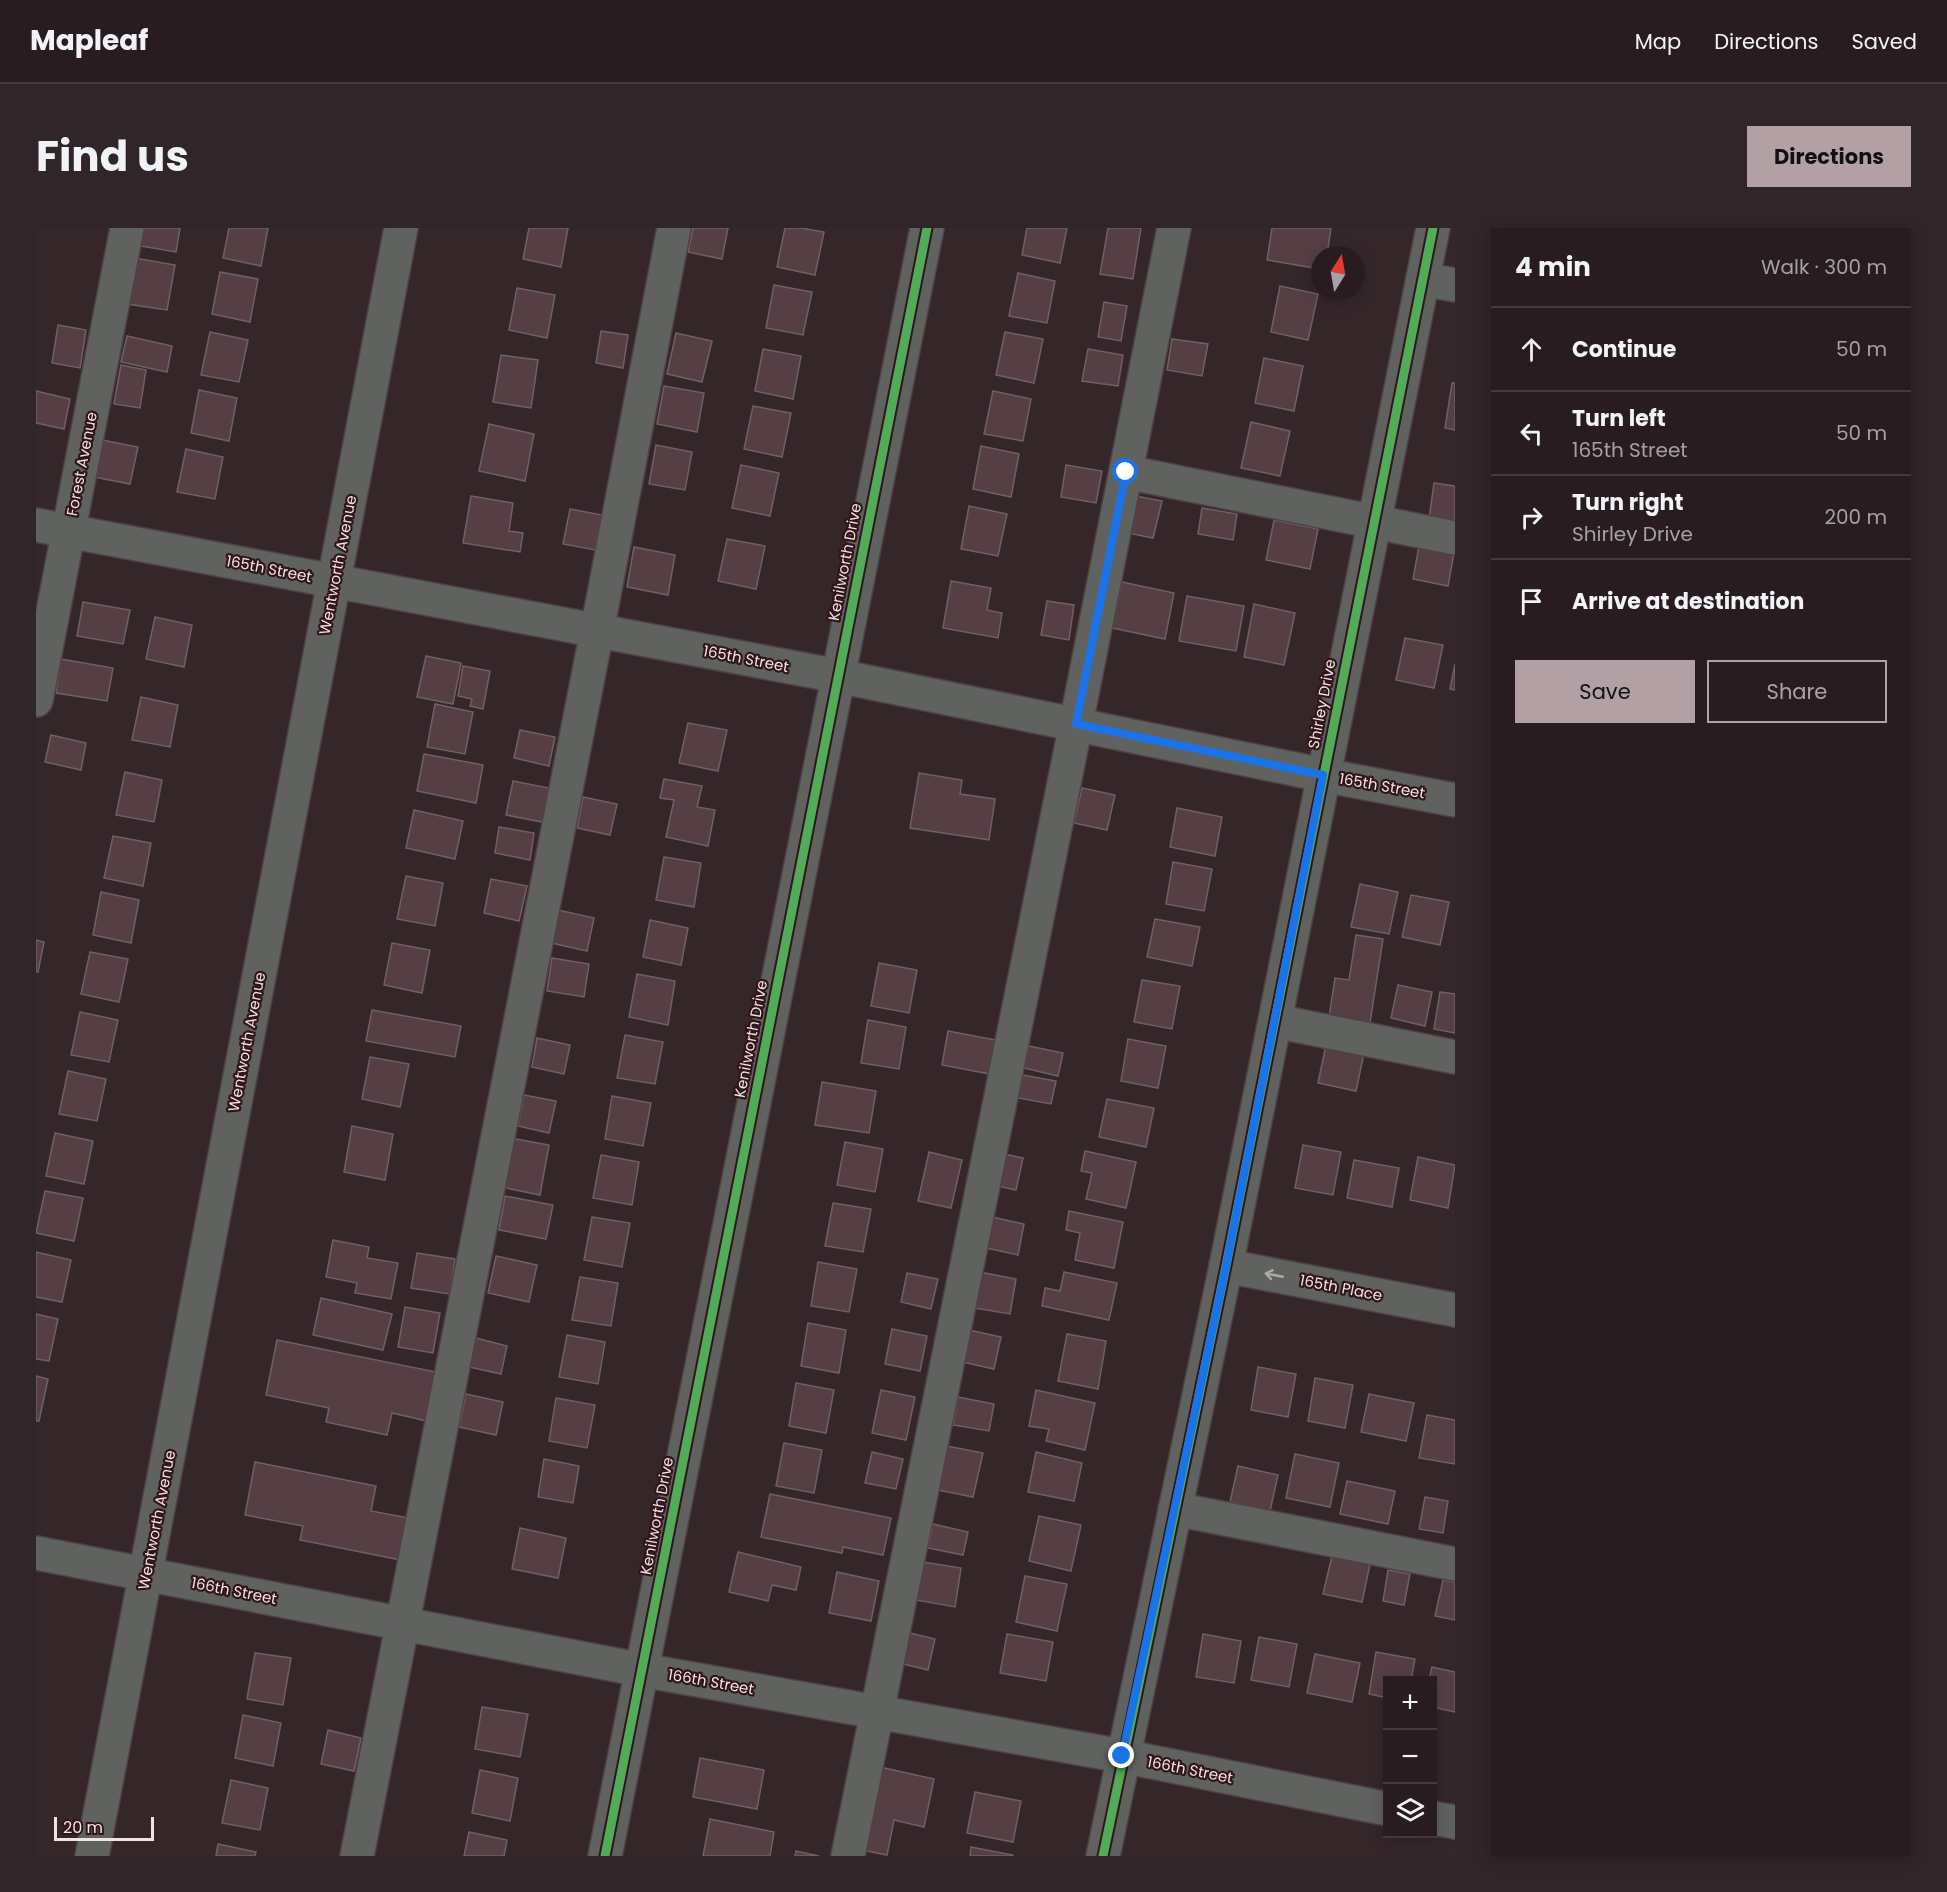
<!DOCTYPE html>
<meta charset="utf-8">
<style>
body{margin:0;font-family:Poppins,sans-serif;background:#302529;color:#f1f3f6}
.controls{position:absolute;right:18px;bottom:18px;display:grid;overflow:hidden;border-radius:0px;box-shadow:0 3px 15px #0003}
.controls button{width:54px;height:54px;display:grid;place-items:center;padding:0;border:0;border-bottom:2px solid #443a3e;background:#281c20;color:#f1f3f6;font:30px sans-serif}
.compass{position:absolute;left:1275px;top:18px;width:54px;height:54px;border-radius:50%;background:#281c20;box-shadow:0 3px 15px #0003;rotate:11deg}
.scale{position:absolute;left:18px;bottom:15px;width:100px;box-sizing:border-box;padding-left:6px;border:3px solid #f5e2e5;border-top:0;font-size:16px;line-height:21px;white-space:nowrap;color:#f5e2e5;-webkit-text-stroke:4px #30161c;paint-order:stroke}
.stop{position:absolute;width:18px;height:18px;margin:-14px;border:4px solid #1a73e8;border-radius:50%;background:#fff}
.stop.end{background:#1a73e8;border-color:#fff;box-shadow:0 2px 6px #0008}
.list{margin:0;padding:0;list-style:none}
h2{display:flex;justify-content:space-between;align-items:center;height:78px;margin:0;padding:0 24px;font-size:26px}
h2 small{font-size:20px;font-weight:400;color:#a5a1a5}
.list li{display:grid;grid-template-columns:39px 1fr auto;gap:18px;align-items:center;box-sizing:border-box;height:84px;padding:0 24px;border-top:2px solid #443a3e}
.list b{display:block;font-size:22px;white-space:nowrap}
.list p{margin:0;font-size:20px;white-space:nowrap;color:#a5a1a5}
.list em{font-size:20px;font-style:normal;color:#a5a1a5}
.actions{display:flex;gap:12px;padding:18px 24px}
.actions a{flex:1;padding:14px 0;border:2px solid #b2a0a4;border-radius:0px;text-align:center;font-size:21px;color:#b2a0a4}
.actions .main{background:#b2a0a4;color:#111}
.icon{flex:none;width:33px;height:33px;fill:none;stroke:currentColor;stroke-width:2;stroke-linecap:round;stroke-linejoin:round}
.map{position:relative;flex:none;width:1419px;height:1628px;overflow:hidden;border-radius:0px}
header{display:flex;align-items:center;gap:36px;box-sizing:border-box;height:84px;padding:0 30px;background:#281c20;border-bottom:2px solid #443a3e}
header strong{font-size:28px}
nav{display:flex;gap:33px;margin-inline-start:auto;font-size:21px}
.intro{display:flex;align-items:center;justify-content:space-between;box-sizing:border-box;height:144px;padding:0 36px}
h1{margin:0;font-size:42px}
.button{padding:15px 27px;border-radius:0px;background:#b2a0a4;color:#111;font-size:21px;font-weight:700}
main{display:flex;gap:36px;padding:0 36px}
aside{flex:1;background:#281c20;border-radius:0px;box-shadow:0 3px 15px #0003}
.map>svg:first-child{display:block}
</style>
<header>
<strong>Mapleaf</strong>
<nav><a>Map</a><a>Directions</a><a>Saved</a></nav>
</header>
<div class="intro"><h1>Find us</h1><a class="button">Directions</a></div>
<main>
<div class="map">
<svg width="1419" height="1628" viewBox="0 0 1419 1628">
<rect width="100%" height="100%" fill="#35262a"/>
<g fill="#553f45" stroke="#6e6164" stroke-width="1.5">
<polygon points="107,0 144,0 140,24 104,18"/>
<polygon points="193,0 232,0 225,38 187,30"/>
<polygon points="493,0 532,0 525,39 487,31"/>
<polygon points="657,0 692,0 686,31 652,24"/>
<polygon points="749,0 765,0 788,4 779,47 741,39"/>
<polygon points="991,0 1031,0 1024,35 986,27"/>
<polygon points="1072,0 1105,0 1097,51 1064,46"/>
<polygon points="1236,0 1295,0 1291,27 1284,27 1284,41 1231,32"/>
<polygon points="99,30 139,37 131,82 91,76"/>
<polygon points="184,44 222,51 214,94 176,86"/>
<polygon points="982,45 1019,53 1011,95 973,88"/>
<polygon points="738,57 776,64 767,107 730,100"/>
<polygon points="1244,58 1282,66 1272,112 1235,104"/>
<polygon points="481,60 519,67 511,110 473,102"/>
<polygon points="1068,74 1091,78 1085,113 1062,109"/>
<polygon points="22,97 50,102 44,140 16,135"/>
<polygon points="565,103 592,107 587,140 560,135"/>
<polygon points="174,104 212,112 203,154 165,147"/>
<polygon points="969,104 1007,111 998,155 960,147"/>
<polygon points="640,105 676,113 666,154 631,146"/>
<polygon points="91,108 136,118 131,144 85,134"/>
<polygon points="1136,111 1172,116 1166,148 1131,142"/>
<polygon points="727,121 765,128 757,171 719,163"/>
<polygon points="1052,121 1087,127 1082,158 1046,153"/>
<polygon points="465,127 502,132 495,180 457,174"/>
<polygon points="1228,130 1267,138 1258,183 1219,175"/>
<polygon points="85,137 110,142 104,180 78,176"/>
<polygon points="1416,155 1419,155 1419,202 1409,200"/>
<polygon points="628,158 668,165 661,204 621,196"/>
<polygon points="163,162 201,170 193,213 155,205"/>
<polygon points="0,163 34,171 28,201 0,195"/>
<polygon points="957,163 995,171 987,213 948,206"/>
<polygon points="717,178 755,185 746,229 708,221"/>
<polygon points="1215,194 1254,203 1244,248 1205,240"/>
<polygon points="453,196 498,206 489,253 443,243"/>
<polygon points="66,212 102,219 94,256 58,249"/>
<polygon points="620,217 656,224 649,262 613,256"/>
<polygon points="945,218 983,226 975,269 937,261"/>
<polygon points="150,221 187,229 179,271 141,264"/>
<polygon points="705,237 743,245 734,288 696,280"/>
<polygon points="1030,237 1066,243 1060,275 1025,269"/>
<polygon points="1398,255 1419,258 1419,295 1393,291"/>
<polygon points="435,268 477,275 473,303 487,305 484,324 427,315"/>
<polygon points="1100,268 1126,273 1117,310 1092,305"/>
<polygon points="933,278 971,286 962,328 925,321"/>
<polygon points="1166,280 1201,286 1197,312 1162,306"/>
<polygon points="534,281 566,287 559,322 527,316"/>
<polygon points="1238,292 1282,301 1274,341 1230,332"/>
<polygon points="691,311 729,318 720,361 682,353"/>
<polygon points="1383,318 1418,325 1412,358 1377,351"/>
<polygon points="598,319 639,327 632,367 591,359"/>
<polygon points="915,353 955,360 951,382 966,385 962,410 907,400"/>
<polygon points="1086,354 1138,365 1129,411 1076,400"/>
<polygon points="1151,368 1208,378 1200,423 1143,413"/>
<polygon points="1011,373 1038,377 1033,412 1005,407"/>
<polygon points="47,374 94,382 87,416 41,408"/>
<polygon points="1218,376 1259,385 1248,437 1208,429"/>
<polygon points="119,389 156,397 148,439 110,431"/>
<polygon points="1369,410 1407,417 1398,460 1360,452"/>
<polygon points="390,428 425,435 417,476 381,469"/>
<polygon points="25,431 77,440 71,473 20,465"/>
<polygon points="1419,436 1419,462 1414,461"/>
<polygon points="427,438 454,443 447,481 434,478 436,471 422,468"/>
<polygon points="105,469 142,477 134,519 96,512"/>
<polygon points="399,476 437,484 429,526 391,519"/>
<polygon points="652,495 691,502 682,543 643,535"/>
<polygon points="484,502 519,509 513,538 478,530"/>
<polygon points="15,507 50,515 45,542 9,534"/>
<polygon points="388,526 447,537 440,575 381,563"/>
<polygon points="89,544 126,552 118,594 80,587"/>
<polygon points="883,545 926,552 924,566 959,571 953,612 874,600"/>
<polygon points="628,551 666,558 661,579 679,582 672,618 630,609 638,572 624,570"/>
<polygon points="477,553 513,560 506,594 470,587"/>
<polygon points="1046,560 1079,567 1071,602 1038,595"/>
<polygon points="547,569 581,576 574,607 541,600"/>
<polygon points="1141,580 1186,589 1179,628 1134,619"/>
<polygon points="378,582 427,593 419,631 370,620"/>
<polygon points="463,599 498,605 494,632 459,625"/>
<polygon points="77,608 115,615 107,658 68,650"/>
<polygon points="628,629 665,635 658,679 620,672"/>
<polygon points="1137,634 1176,641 1168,683 1130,676"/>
<polygon points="370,648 407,655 399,698 361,691"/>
<polygon points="455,651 491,658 483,693 448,685"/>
<polygon points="1324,656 1362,664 1353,706 1315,699"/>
<polygon points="65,664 103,672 95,715 57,707"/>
<polygon points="1375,667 1413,674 1404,717 1366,709"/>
<polygon points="522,682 558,690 551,723 515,715"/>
<polygon points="1119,691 1164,699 1156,738 1111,729"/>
<polygon points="614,692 652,700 645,737 607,729"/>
<polygon points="1320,707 1347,711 1334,795 1293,789 1299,750 1313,752"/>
<polygon points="0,712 8,714 2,744 0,744"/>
<polygon points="356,715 394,722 386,765 348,757"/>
<polygon points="54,724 92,731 83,774 45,766"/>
<polygon points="516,730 553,736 548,769 511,763"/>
<polygon points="843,735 881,742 873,785 835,778"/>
<polygon points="601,746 639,753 632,797 593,789"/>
<polygon points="1106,752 1144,758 1136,801 1098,794"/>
<polygon points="1362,757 1396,764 1389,798 1355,790"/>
<polygon points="1404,764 1419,766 1419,805 1398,801"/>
<polygon points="336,782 425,798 419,829 330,813"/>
<polygon points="44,784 82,792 73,834 35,827"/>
<polygon points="832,792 870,799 863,841 825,835"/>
<polygon points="912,803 960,812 954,846 906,837"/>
<polygon points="589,807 627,814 619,856 581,850"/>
<polygon points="501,810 534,817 528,846 496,839"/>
<polygon points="1092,811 1130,818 1122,860 1085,853"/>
<polygon points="1290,817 1328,825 1320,863 1282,855"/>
<polygon points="993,818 1027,825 1022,848 988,840"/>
<polygon points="334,829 373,836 364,879 326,871"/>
<polygon points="32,843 70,851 61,893 23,886"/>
<polygon points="987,847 1020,853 1015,876 982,870"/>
<polygon points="786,854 840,863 833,905 779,897"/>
<polygon points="488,867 520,873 513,905 482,898"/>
<polygon points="576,868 615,875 607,918 569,911"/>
<polygon points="1071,871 1118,880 1110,919 1063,909"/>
<polygon points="316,898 357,906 349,952 308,944"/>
<polygon points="19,905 57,913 48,956 10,948"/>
<polygon points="474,910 513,917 504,967 465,959"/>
<polygon points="809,914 847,921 839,964 801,957"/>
<polygon points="1267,917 1305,924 1297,967 1259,960"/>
<polygon points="1049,923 1100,934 1090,980 1050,971 1056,945 1045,943"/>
<polygon points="893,924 926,932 915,980 882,973"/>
<polygon points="964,925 987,930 980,962 957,957"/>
<polygon points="565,927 603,934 596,977 557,970"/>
<polygon points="1382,929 1419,937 1412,980 1374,972"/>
<polygon points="1318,932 1363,940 1356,979 1311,970"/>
<polygon points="9,963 47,970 38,1013 0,1005"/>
<polygon points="469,968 517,977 510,1011 463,1002"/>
<polygon points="797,975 835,981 827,1024 789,1018"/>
<polygon points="1033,983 1087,994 1078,1040 1039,1032 1044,1005 1030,1002"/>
<polygon points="556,989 594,995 586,1039 548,1032"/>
<polygon points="956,989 988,996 982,1027 950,1020"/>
<polygon points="297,1012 333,1019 331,1030 362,1035 355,1071 319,1065 321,1055 290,1049"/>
<polygon points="0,1024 35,1032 26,1074 0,1069"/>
<polygon points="381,1025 419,1031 414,1066 375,1060"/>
<polygon points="460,1028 501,1037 493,1074 452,1065"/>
<polygon points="782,1034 821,1041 813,1084 775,1078"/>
<polygon points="944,1044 980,1051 974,1086 938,1080"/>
<polygon points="1028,1044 1081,1055 1073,1092 1006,1078 1009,1060 1024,1063"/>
<polygon points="871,1045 902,1051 895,1081 865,1074"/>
<polygon points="544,1049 582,1055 575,1098 536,1092"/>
<polygon points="285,1070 356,1086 347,1122 277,1107"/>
<polygon points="369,1079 404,1085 397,1125 362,1119"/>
<polygon points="0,1086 22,1091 13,1133 0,1131"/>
<polygon points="772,1095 810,1102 803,1145 765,1138"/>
<polygon points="856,1101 891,1108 884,1143 849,1136"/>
<polygon points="933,1102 965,1109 958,1141 926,1134"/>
<polygon points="1031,1106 1070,1113 1062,1161 1022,1153"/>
<polygon points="531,1107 569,1114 562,1156 523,1149"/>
<polygon points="440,1110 471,1118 465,1146 433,1139"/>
<polygon points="241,1112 400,1144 391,1193 356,1185 351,1207 290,1194 293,1180 230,1167"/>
<polygon points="1222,1139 1260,1146 1252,1189 1215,1182"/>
<polygon points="0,1148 12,1151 3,1193 0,1193"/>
<polygon points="1279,1150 1317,1157 1309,1200 1272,1193"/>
<polygon points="760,1155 798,1162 790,1205 753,1198"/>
<polygon points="845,1162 879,1169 870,1212 836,1205"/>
<polygon points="1000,1162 1059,1175 1049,1222 1010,1213 1013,1201 993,1198"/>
<polygon points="430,1166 467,1174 460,1207 423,1199"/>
<polygon points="1333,1166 1378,1175 1370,1213 1325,1204"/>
<polygon points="922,1169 958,1176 953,1203 917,1197"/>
<polygon points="520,1170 559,1177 551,1220 513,1213"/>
<polygon points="1391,1187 1419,1192 1419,1236 1383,1230"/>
<polygon points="748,1215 786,1222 778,1265 740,1258"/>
<polygon points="906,1217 947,1225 937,1269 897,1261"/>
<polygon points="836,1224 867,1231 860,1261 829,1255"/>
<polygon points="1000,1224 1046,1235 1038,1273 992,1264"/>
<polygon points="1259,1226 1303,1235 1294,1279 1250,1270"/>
<polygon points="508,1231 543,1238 537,1275 502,1269"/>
<polygon points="219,1234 340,1258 335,1283 373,1290 365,1332 264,1312 267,1298 209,1287"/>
<polygon points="1202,1238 1242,1247 1234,1283 1194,1274"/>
<polygon points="1311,1253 1359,1263 1352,1296 1304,1286"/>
<polygon points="734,1266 855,1290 847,1327 807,1319 806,1325 725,1309"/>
<polygon points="1389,1269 1412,1273 1407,1305 1383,1301"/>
<polygon points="1003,1288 1045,1297 1035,1343 993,1333"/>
<polygon points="897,1296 932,1304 927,1327 892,1320"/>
<polygon points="484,1300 530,1310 522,1350 476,1341"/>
<polygon points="702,1324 765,1339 760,1362 736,1357 732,1373 693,1364"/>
<polygon points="1296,1328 1334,1336 1326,1374 1287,1366"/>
<polygon points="887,1334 925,1340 919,1379 880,1372"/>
<polygon points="1352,1342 1374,1346 1368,1377 1347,1373"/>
<polygon points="801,1344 843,1353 835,1393 793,1385"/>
<polygon points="989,1348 1031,1356 1021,1403 980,1394"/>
<polygon points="1407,1352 1419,1354 1419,1392 1399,1388"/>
<polygon points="870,1404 899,1411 892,1442 863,1435"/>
<polygon points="971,1406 1017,1414 1010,1453 964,1445"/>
<polygon points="1167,1406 1205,1413 1198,1455 1160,1449"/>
<polygon points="1223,1409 1261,1416 1253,1459 1215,1452"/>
<polygon points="1340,1424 1379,1431 1375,1452 1352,1452 1352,1470 1333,1466"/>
<polygon points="219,1425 255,1430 247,1477 211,1471"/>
<polygon points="1279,1426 1324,1435 1316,1474 1271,1465"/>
<polygon points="1396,1439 1419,1444 1419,1484 1396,1479 1396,1452 1393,1452"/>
<polygon points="446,1479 492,1486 484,1529 439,1521"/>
<polygon points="207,1487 245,1495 237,1538 199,1530"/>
<polygon points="292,1502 325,1510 318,1543 285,1536"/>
<polygon points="664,1530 728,1542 721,1581 657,1569"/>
<polygon points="844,1539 898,1551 888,1599 858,1592 851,1627 826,1622"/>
<polygon points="444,1542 482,1550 474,1593 436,1585"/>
<polygon points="195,1552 232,1560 224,1602 186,1595"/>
<polygon points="939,1564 985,1573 977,1614 931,1605"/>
<polygon points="674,1591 738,1604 734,1628 667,1628"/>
<polygon points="433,1604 471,1612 468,1628 428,1628"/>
<polygon points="182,1616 220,1624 219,1628 180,1628"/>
<polygon points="935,1619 977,1627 977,1628 934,1628"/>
<polygon points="760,1623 783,1628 759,1628"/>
</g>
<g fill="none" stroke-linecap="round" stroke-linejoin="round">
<defs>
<g id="minor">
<polyline points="1387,51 1419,57"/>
<polyline points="1090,244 1419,310"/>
<polyline points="0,297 802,448 1287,547 1419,572"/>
<polyline points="0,472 91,0"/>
<polyline points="1239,793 1419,829"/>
<polyline points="1190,1038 1419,1082"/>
<polyline points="1139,1281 1419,1336"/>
<polyline points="0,1325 606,1442 1086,1528 1352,1581"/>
<polyline points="1396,1590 1419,1594"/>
<polyline points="56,1628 365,0"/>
<polyline points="321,1628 561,403 638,0"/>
<polyline points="569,1628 891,0"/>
<polyline points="812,1628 1040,496 1138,0"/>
<polyline points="1067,1628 1190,1038 1397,0"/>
</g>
</defs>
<use href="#minor" stroke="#4e4245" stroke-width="36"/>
<use href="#minor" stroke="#606260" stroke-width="33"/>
<defs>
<g id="cycleway">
<polyline points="569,1628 891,0"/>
<polyline points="1067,1628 1190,1038 1397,0"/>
</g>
</defs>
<use href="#cycleway" stroke="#30161c" stroke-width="13"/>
<use href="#cycleway" stroke="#51ab58" stroke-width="9"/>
</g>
<defs><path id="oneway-shaft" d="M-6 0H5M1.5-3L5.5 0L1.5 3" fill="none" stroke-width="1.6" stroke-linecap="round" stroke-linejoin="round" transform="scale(1.5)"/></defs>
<use stroke="#b2a8a9" href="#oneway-shaft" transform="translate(1238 1047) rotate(-169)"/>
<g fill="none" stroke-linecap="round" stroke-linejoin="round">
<polyline stroke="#1a73e8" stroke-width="8" points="1086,1528 1190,1038 1287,547 1040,496 1090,244"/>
</g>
<g text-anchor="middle" stroke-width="4.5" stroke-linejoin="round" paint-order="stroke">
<g font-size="15" fill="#f5e2e5" stroke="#30161c">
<text transform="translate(46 236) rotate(-79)" y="5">Forest Avenue</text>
<text transform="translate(809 334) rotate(-79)" y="5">Kenilworth Drive</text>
<text transform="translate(302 337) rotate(-79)" y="5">Wentworth Avenue</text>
<text transform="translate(233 341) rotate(11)" y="5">165th Street</text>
<text transform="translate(710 431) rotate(11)" y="5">165th Street</text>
<text transform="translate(1286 476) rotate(-79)" y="5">Shirley Drive</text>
<text transform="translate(1346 558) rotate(10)" y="5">165th Street</text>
<text transform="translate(715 811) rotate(-79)" y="5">Kenilworth Drive</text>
<text transform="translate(211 814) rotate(-79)" y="5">Wentworth Avenue</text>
<text transform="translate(1305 1060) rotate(11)" y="5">165th Place</text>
<text transform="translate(621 1288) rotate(-79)" y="5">Kenilworth Drive</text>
<text transform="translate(121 1292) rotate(-79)" y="5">Wentworth Avenue</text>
<text transform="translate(198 1363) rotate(11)" y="5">166th Street</text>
<text transform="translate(675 1454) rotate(10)" y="5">166th Street</text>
<text transform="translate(1154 1542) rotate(11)" y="5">166th Street</text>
</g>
</g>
</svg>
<div class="controls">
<button>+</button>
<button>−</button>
<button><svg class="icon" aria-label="layers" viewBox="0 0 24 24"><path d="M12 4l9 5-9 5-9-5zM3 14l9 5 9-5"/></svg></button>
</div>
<svg class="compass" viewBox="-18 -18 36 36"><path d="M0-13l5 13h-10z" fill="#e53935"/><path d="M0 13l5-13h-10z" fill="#a5a1a5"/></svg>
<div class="scale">20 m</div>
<div class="stop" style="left:1090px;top:244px"></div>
<div class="stop end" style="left:1086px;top:1528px"></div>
</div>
<aside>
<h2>4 min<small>Walk · 300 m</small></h2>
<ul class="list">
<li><svg class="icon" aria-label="ahead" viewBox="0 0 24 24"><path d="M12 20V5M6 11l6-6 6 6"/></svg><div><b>Continue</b></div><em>50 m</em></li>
<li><svg class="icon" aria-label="left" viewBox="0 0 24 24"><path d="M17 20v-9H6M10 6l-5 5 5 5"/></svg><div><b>Turn left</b><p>165th Street</p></div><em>50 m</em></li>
<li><svg class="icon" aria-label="right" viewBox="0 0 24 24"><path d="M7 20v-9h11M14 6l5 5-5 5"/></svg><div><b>Turn right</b><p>Shirley Drive</p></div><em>200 m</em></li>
<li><svg class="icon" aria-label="arrive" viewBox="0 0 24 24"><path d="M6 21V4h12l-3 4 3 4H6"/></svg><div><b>Arrive at destination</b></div></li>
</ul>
<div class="actions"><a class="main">Save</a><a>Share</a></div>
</aside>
</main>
